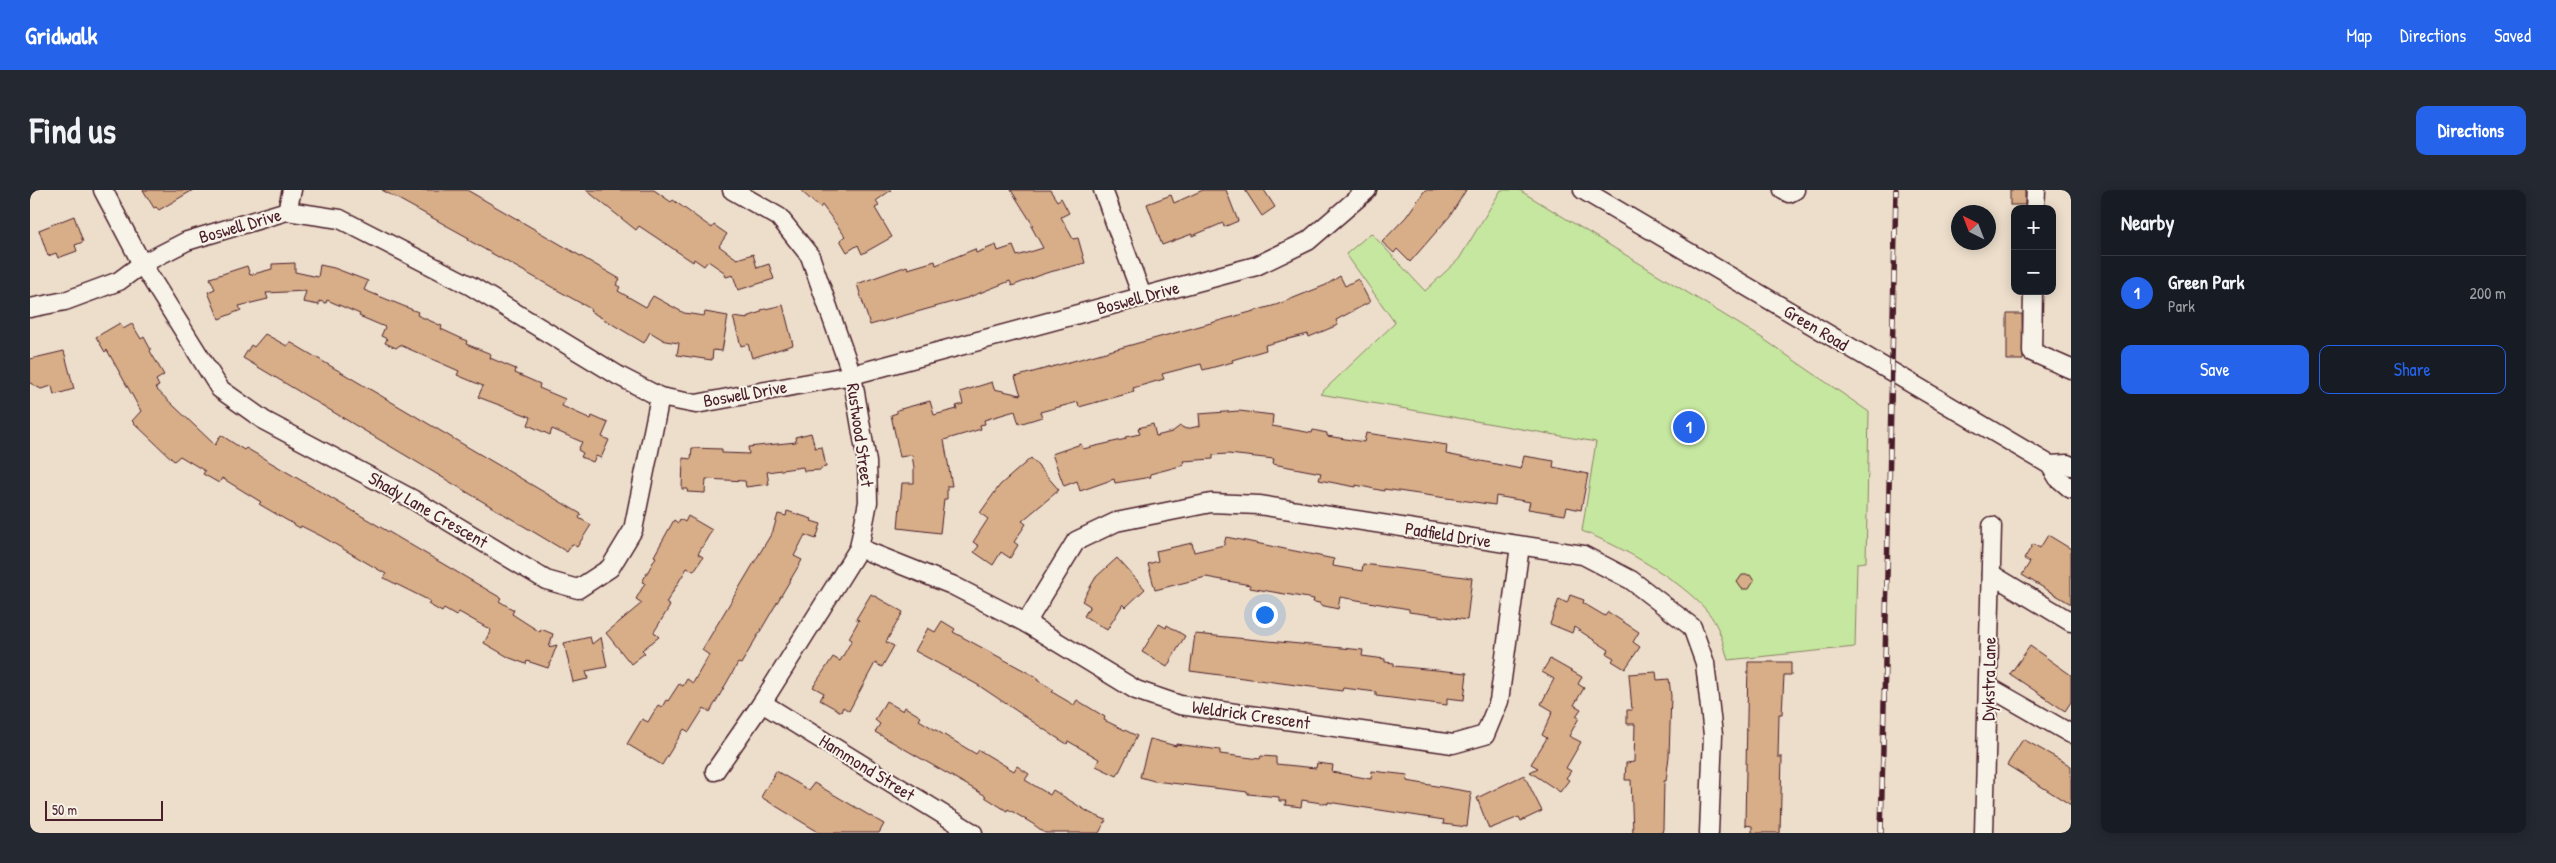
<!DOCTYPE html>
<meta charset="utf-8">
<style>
body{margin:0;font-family:"Patrick Hand",sans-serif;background:#242831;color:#f1f3f6}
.controls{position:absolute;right:15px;top:15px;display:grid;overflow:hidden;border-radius:10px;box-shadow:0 2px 12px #0003}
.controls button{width:45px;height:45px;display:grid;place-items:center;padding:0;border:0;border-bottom:1px solid #363941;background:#171b24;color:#f1f3f6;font:25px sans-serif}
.compass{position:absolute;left:1921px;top:15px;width:45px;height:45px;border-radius:50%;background:#171b24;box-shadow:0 2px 12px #0003;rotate:318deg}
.scale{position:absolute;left:15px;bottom:12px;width:118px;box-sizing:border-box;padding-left:5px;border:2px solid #4a1f2b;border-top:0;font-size:14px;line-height:18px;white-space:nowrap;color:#4a1f2b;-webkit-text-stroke:4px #f7f3e8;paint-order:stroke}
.you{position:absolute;left:1234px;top:424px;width:18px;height:18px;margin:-12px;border:4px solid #fff;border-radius:50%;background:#1a73e8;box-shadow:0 0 0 8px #1a73e833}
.badge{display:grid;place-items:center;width:32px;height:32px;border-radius:50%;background:#2563eb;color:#fff;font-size:16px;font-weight:700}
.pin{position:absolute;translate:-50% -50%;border:2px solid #fff;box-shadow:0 1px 5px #0006}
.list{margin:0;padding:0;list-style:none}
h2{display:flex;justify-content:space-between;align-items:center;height:65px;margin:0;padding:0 20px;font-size:21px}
h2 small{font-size:16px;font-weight:400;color:#9ea1a6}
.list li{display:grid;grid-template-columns:32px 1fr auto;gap:15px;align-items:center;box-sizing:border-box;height:75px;padding:0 20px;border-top:1px solid #363941}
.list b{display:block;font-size:19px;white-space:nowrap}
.list p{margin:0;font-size:16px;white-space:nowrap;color:#9ea1a6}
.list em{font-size:16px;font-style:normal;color:#9ea1a6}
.actions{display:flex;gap:10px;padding:15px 20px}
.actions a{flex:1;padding:11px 0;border:1px solid #2563eb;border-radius:10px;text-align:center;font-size:18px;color:#2563eb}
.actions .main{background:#2563eb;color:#fff}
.map{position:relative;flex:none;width:2041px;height:643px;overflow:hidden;border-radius:10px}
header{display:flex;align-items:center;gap:30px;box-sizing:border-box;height:70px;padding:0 25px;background:#2563eb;color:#fff}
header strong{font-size:24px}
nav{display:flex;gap:28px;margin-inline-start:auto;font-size:18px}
.intro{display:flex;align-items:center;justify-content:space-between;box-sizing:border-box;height:120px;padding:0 30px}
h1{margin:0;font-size:35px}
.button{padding:12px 22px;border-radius:10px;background:#2563eb;color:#fff;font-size:18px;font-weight:700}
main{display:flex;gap:30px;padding:0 30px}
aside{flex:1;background:#171b24;border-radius:10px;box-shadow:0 2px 12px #0003}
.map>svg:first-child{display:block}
</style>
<header>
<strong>Gridwalk</strong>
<nav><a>Map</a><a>Directions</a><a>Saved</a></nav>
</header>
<div class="intro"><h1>Find us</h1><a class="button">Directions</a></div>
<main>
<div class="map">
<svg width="2041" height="643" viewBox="0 0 2041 643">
<rect width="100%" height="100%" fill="#eddecb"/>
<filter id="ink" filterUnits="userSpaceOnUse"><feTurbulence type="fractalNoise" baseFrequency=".02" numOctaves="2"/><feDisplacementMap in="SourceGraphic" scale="10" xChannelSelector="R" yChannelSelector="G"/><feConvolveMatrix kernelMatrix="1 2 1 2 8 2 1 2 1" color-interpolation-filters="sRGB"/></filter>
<g filter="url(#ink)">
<path fill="#c6e79f" stroke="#888365" d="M1471,0H1489L1732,148L1839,222L1836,372L1827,373L1825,457L1698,470C1693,452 1689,435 1677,421C1650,389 1590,356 1552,341L1566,252L1290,204L1365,133L1316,64L1341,43L1395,101L1429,69Z"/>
<g fill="#d7ae88" stroke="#4a1f2b">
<polygon points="113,0 163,0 129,20 126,17 124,18"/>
<polygon points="352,0 437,0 590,89 586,95 590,97 588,101 616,117 623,106 654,123 674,126 675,122 698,126 692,161 683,160 682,170 647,165 649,153 635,151 620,142 614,153 560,121 561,119 438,50 439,48"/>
<polygon points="556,0 624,0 641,12 643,10 682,38 684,35 697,44 689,56 707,69 723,64 727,78 739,74 744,89 708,100 703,85 696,87 694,82 678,71 674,76 664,69 663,72 609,36 606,40"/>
<polygon points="770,0 861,0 846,11 849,16 845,18 862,47 832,64 828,55 817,62 810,50 815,46 792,15 790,18"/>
<polygon points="981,0 1020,0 1027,11 1031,8 1039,23 1031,27 1043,49 1048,48 1055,73 1016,83 982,96 980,91 937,108 840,135 827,94 877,76 878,79 905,71 906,75 945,59 946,63 966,55 968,61 983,56 987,66 1013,58 1001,36 1003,35"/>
<polygon points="1173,0 1196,0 1208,31 1194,37 1193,33 1162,46 1162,44 1132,55 1117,14 1141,5 1144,13"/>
<polygon points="1215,0 1234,0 1245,17 1232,26"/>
<polygon points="1395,0 1436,0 1420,26 1380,72 1367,59 1364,63 1352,52 1376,27"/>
<rect x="1980" y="0" width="15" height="15"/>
<polygon points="44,26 53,52 45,55 47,61 28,68 26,63 18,66 9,40"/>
<polygon points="265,73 265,82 288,87 290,75 304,78 338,91 334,100 388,122 387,125 412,136 411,139 437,151 436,154 461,164 460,168 486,179 485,183 510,194 509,198 535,209 532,216 561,229 562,226 578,233 572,247 579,250 571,268 566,266 563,272 551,267 553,263 548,260 552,252 522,239 520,245 498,235 501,227 448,207 453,196 427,185 429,181 370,155 366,158 355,153 357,149 351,146 355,137 329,126 330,124 297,110 296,113 289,111 289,115 273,112 276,101 236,103 238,109 209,116 211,120 189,129 178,102 185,99 180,88 217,76 220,85 242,79 242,74"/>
<polygon points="1310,86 1315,96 1328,89 1340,112 1306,130 1308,135 1279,147 1278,144 1235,155 1236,160 1202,170 1203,172 1173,180 1171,174 1132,184 1134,189 1103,198 1104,202 1049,217 1048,212 1010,222 1012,227 989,234 985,221 954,230 955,234 950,235 951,239 914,250 922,296 917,296 917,309 914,309 910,343 868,338 872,293 884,293 884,278 882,265 870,267 861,225 867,223 867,220 900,211 904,225 927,219 926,216 933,214 930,202 962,192 964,199 991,205 985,187 1246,115 1296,95"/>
<polygon points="753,115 763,155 722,168 718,154 711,156 703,127 718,129 717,127 731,122 731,120"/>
<polygon points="1977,124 1992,124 1993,170 1977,170"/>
<polygon points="90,133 93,139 102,134 111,149 114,147 121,160 120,161 134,185 126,190 129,196 125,198 185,255 191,245 214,260 216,258 471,408 469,411 484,420 482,424 510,442 511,439 523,444 519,457 527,455 518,478 497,471 496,474 480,468 454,453 461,440 429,422 426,426 414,419 412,422 398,414 400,411 354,388 356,384 291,346 271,336 270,338 229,314 231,312 192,288 189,293 173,284 175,281 150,266 144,271 102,231 111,221 77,160 75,162 66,147"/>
<polygon points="235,144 257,156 260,152 551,324 549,328 561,335 547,357 542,354 537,362 213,168 221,155 224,157"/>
<polygon points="34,161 44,199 24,205 22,196 11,199 0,193 0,169"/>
<polygon points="1209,221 1243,225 1242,236 1282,243 1283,240 1297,243 1297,246 1334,252 1336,243 1417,255 1416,264 1491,279 1494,266 1524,271 1523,277 1558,284 1551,320 1537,317 1535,325 1498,319 1500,312 1466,306 1465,315 1354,299 1354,301 1326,295 1326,297 1289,290 1291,283 1243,274 1244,269 1198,264 1183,265 1183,269 1153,271 1154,275 1120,284 1121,287 1085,293 1084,289 1050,301 1047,291 1034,296 1022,264 1051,254 1053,259 1096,249 1095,247 1110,244 1108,238 1123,234 1126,246 1142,242 1150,236 1156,239 1170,236 1169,224"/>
<polygon points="781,243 785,258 792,257 796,277 791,278 791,280 774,281 773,277 737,282 739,294 716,297 715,291 676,289 675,303 657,302 658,299 652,299 653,268 661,269 662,258 692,259 692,263 719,264 718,257 766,252 765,247"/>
<polygon points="1001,268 1029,300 992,331 996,334 984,352 988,355 980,368 971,362 963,375 944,362 949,356 943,352 958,329 950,323 970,295"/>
<polygon points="757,321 782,329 781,331 791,334 786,349 775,345 764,366 772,370 711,474 708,473 680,522 674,518 659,542 654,539 632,575 597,554 612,529 618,532 628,515 632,517 636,510 638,511 649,494 653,496 657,489 663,493 679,465 672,460 743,341 748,324 756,326"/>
<polygon points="658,326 682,340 668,364 673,367 664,381 657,378 636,413 640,416 624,442 629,447 612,460 615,463 601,474 576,443 612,413 606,409 615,393 612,392 626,367 624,366 644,330 648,333 650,329 655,332"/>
<polygon points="2018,345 2041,359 2041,414 1992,385 2000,372 1994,369 2003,354 2010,358"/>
<polygon points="1196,347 1304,369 1303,376 1332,381 1333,374 1442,388 1437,430 1379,422 1379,419 1310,407 1308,419 1290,415 1290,413 1283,412 1284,409 1220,398 1220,395 1176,387 1125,400 1118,374 1128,371 1126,361 1162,353 1164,362 1194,355"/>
<polygon points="1087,368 1115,399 1096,417 1093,414 1077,440 1054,426 1060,416 1052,411 1066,387"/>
<polygon points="1712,385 1720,385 1724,391 1719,399 1712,399 1707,392"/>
<polygon points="841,404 873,422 856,452 864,456 852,477 845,473 819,521 813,517 811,522 790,510 794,503 783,497 803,467 810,471 822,450 819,448 829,430 826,429"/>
<polygon points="1540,405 1554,410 1553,413 1575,426 1578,422 1609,442 1603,452 1610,457 1595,479 1582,471 1584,468 1577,464 1579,460 1544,437 1542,443 1520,434 1529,409 1537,413"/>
<polygon points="912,431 925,439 923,442 1008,488 1007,490 1024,500 1022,502 1044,515 1047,510 1075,527 1074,530 1107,546 1087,586 1066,576 1069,569 1038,551 1037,554 1024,546 948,495 885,461 898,438 905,442"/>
<polygon points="1129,434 1136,438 1137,435 1155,446 1137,477 1112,462"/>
<polygon points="1165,444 1333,460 1332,466 1355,469 1355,472 1364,473 1364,476 1437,483 1434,510 1417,508 1417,515 1346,506 1346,502 1313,498 1312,501 1160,481"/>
<polygon points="560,447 562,454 571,447 577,477 556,481 558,489 543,492 534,453"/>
<polygon points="2000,456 2041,485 2041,512 2035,521 1980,484"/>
<polygon points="1520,469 1552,487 1548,494 1554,498 1544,515 1551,519 1546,526 1549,528 1539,546 1551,552 1536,578 1541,581 1536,588 1539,590 1530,602 1500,582 1508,578 1501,574 1517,548 1512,545 1523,521 1511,514 1524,489 1512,482"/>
<polygon points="1718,472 1761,472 1761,485 1754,485 1752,524 1749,524 1748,567 1752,567 1750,643 1722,643 1722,636 1715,635"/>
<polygon points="1626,482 1627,490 1639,489 1641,506 1639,566 1636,591 1634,591 1633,639 1632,643 1603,643 1601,590 1595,590 1596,573 1604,572 1605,534 1597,534 1597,520 1602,520 1599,484"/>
<polygon points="856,511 873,521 875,517 891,527 889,530 946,564 949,560 984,581 987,576 999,584 995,590 1020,605 1023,600 1060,623 1076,630 1069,643 1015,643 1003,634 978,619 977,621 955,607 956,606 845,542 850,534 845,530"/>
<polygon points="1120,549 1146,556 1146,554 1190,560 1190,564 1230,569 1231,566 1246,567 1246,574 1286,578 1287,573 1303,575 1302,582 1341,589 1342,581 1378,585 1377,591 1441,602 1437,637 1413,634 1414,630 1298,612 1298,614 1272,610 1271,617 1255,615 1256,611 1249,611 1249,607 1218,604 1218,602 1124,591 1110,587"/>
<polygon points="1993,549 2041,576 2041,615 1977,575"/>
<polygon points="746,581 779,600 784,593 854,634 849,643 790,643 731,607"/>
<polygon points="1494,585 1512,621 1491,631 1489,627 1459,639 1447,608"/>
</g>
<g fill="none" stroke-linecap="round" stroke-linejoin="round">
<defs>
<g id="minor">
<polyline points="73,0 112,74 190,199 235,231 382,309 516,390 548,399 580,378 603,340 630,207"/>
<polyline points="1073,0 1112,106"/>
<polyline points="1553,0 2020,275 2028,288 2041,299"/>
<polyline points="1753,0 1759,3 1765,0"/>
<polyline points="2005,19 2006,0"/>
<polyline points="257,21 262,0"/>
<polyline points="2003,101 2002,162 2041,179"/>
<polyline points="0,118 35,111 89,91 112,74 157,51 257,21 310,29 441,96 589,186 630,207 666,214 822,185 1226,76 1278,51 1337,0"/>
<polyline points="2020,275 2037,274 2041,276"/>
<polyline points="829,358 922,395 996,433 1106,500 1150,515 1423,554 1455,545 1469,511 1490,356"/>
<polyline points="1961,384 2041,432"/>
<polyline points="996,433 1046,351 1086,332 1181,313 1229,315 1553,365 1601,390 1662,437 1675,473 1683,545 1679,643"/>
<polyline points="1959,497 2041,544"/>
<polyline points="732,513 943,643"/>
<polyline points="685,581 732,513 829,358 838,312 837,272 822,185 780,66 749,27 702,0"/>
<polyline points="1954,643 1962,336"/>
</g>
</defs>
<use href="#minor" stroke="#4a1f2b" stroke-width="21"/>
<use href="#minor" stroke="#f7f3e8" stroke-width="18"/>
<defs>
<polyline id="rail" points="1851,643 1866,0"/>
</defs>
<use href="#rail" stroke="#4a1f2b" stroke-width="5.5"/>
<use href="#rail" stroke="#f7f3e8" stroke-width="4" stroke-dasharray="11" stroke-linecap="butt"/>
</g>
</g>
<g text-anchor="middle" stroke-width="4" stroke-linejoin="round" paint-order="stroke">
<g font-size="18" fill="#4a1f2b" stroke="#f7f3e8">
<text transform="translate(210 36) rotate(-16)" y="6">Boswell Drive</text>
<text transform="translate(1108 108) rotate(-15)" y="6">Boswell Drive</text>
<text transform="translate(1786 138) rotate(31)" y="6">Green Road</text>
<text transform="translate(715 204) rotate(-10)" y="6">Boswell Drive</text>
<text transform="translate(830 245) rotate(82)" y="6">Rustwood Street</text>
<text transform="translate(398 320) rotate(30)" y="6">Shady Lane Crescent</text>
<text transform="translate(1418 345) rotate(9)" y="6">Padfield Drive</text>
<text transform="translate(1959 489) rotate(-89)" y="6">Dykstra Lane</text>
<text transform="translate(1221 525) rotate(8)" y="6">Weldrick Crescent</text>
<text transform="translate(837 578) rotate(32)" y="6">Hammond Street</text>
</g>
</g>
</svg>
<div class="controls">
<button>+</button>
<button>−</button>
</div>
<svg class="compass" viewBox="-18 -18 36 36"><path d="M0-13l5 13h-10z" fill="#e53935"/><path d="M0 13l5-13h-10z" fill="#9ea1a6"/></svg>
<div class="scale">50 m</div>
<div class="you"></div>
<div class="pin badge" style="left:1659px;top:237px">1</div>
</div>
<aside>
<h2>Nearby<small></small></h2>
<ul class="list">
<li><span class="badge">1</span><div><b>Green Park</b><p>Park</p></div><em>200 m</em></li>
</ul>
<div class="actions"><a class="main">Save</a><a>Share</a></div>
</aside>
</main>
